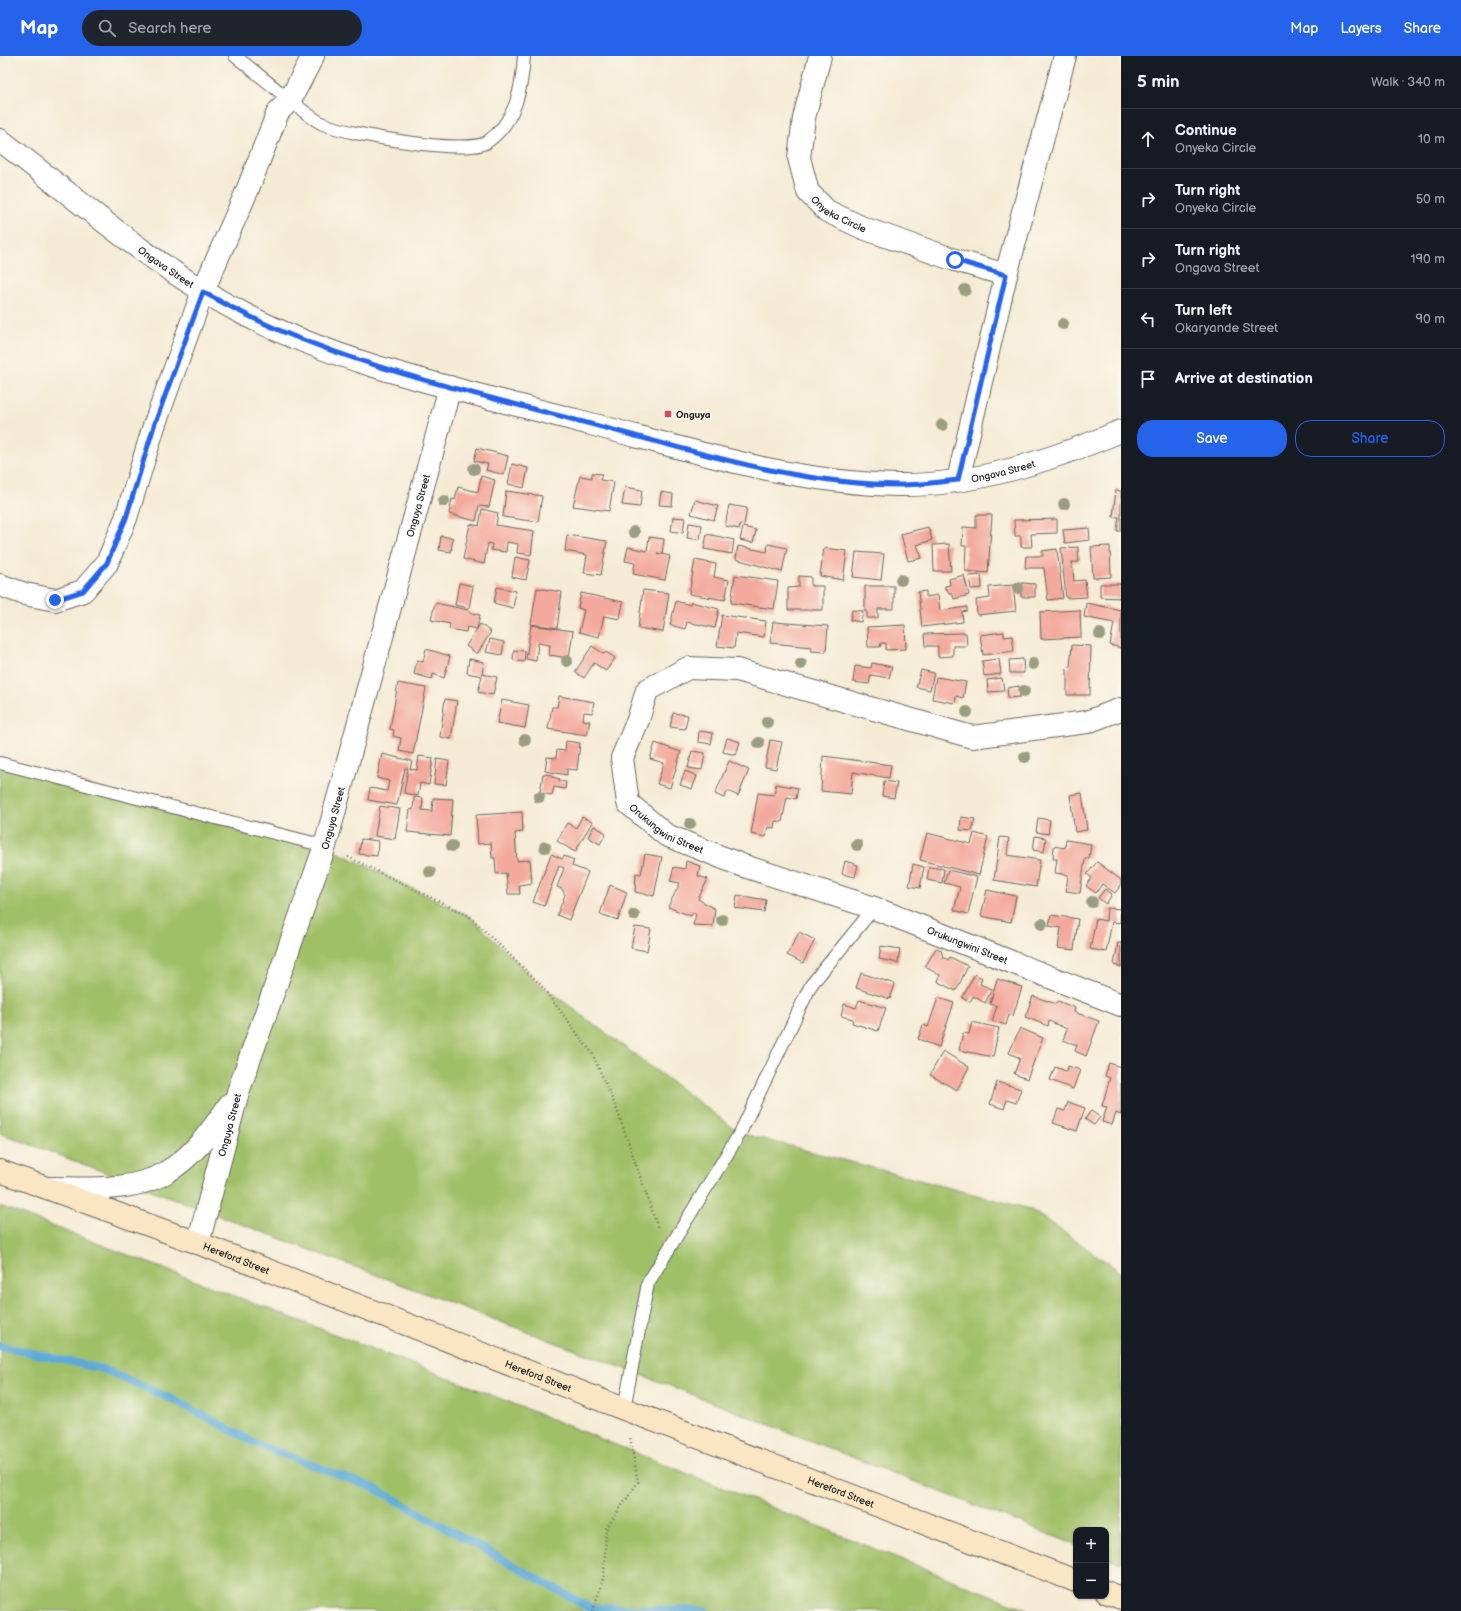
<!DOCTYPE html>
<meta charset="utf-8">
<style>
body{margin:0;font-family:"Balsamiq Sans",sans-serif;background:#20242c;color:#f1f3f6}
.controls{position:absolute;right:12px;bottom:12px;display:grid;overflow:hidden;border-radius:8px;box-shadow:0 1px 3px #0004}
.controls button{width:36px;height:36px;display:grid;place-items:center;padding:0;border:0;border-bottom:1px solid #363941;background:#171b24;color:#f1f3f6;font:20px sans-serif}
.stop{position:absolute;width:12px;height:12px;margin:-9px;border:3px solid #2563eb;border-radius:50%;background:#fff}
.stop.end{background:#2563eb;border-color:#fff;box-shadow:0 1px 4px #0008}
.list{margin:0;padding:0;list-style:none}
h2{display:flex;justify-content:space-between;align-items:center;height:52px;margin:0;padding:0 16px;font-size:17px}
h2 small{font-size:13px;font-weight:400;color:#9ea1a6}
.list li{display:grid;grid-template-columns:26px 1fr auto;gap:12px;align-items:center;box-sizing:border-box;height:60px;padding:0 16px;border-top:1px solid #363941}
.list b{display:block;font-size:15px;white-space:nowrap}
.list p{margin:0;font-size:13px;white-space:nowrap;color:#9ea1a6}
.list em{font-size:13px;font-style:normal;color:#9ea1a6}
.actions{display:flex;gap:8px;padding:12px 16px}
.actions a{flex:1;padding:9px 0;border:1px solid #2563eb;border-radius:16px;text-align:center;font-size:14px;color:#2563eb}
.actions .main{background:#2563eb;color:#fff}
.icon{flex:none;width:22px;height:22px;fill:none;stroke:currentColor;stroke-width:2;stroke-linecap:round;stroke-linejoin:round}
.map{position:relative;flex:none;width:1121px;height:1555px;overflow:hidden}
header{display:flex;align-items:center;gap:24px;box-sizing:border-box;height:56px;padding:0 20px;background:#2563eb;color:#fff}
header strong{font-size:19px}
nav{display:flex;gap:22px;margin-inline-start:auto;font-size:14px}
.search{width:280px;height:36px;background:#20242c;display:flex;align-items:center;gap:10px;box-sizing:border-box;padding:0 14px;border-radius:22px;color:#9ea1a6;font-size:15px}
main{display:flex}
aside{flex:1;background:#171b24}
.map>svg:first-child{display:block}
</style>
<header>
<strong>Map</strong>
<div class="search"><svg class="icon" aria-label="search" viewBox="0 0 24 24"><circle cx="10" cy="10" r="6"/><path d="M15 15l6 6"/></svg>Search here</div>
<nav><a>Map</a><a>Layers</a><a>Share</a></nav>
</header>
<main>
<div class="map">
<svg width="1121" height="1555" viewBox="0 0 1121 1555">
<rect width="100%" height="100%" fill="#fbf7ec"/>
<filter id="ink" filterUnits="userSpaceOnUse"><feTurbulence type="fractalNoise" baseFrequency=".025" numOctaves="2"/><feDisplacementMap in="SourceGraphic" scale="8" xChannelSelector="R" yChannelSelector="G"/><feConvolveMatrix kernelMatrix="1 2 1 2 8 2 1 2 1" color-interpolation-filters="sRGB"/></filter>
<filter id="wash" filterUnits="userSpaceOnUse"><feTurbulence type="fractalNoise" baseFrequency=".012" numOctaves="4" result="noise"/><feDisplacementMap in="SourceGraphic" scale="16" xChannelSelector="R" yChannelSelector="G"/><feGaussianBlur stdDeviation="0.9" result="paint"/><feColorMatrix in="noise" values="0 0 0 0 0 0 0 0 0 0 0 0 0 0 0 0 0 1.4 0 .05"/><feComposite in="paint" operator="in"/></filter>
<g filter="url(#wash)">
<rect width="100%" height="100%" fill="#f5ebd5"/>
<g fill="#a0c068" stroke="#5e6e42">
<polygon points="0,707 325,790 469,860 540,928 740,1077 1030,1153 1121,1216 1121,1507 1106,1501 1106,1474 1076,1474 1076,1489 668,1329 0,1077"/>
<polygon points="0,1150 454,1324 1030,1555 0,1555"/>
</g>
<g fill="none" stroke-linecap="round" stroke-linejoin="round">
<polyline stroke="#5caad6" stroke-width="8" points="0,1290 103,1313 176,1345 259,1389 376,1433 590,1552 706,1555"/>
</g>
<g id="blocks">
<g fill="#f3a99b">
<polygon points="477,392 508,400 504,419 486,414 488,408 474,405"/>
<polygon points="512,408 528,412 524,432 508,428"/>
<polygon points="592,417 602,418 600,424 614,426 609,455 573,450 580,420 592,422"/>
<polygon points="481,420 495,424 489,451 479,450 476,465 449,458 452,443 455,444 458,431 478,436"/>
<polygon points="625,431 642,434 640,451 622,449"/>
<polygon points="1116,434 1121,435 1121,475 1117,475 1119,461 1113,461"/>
<polygon points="506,435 542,440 538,466 503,461"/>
<polygon points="661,436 673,438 672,450 659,449"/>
<polygon points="695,444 718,450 714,464 691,458"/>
<polygon points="729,449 747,452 744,469 740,468 739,473 725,470"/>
<polygon points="482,453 498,457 496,469 534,475 531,499 517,497 518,488 507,486 506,496 491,494 492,488 488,487 484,508 463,503 470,468 479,470"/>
<polygon points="976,459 992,459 988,517 965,515 966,490 962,490 963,471 976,472"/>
<polygon points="673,461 685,462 683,477 671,475"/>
<polygon points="1057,463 1057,477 1031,478 1032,491 1021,491 1021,480 1015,480 1014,464"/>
<polygon points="689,467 702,469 700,484 687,482"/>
<polygon points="743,471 756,474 753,487 740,484"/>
<polygon points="928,471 932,484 917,489 922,502 908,505 901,478"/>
<polygon points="1089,472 1090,484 1065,487 1063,474"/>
<polygon points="707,478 734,484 732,498 704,493"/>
<polygon points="567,479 607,485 601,519 584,517 587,499 565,495"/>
<polygon points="441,480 453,482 451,496 439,494"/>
<polygon points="649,481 664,483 662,498 657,497 670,500 665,524 633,518 635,507 625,505 628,491 647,495"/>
<polygon points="768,488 787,492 782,516 736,503 738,490 767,496"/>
<polygon points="949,488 951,515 934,515 933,489"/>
<polygon points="1110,490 1111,521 1093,522 1091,491"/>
<polygon points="1078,491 1079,506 1072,506 1074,525 1085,524 1087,541 1066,542 1061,492"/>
<polygon points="824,492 847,495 843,524 820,520"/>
<polygon points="1057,493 1063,542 1048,544 1044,512 1025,512 1026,500 1043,500 1042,495"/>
<polygon points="856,496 884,498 881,524 853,521"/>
<polygon points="515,501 530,504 526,524 512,521"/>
<polygon points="695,504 716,508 714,521 729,524 725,544 689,538"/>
<polygon points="735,519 778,525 774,553 731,547"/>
<polygon points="964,519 969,539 954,543 952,537 949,537 947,533 945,533 945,530 950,529 949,523"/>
<polygon points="981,519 982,532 971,533 969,520"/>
<polygon points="799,520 811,521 811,530 823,530 823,554 788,554 788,532 799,531"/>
<polygon points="459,527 473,530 469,552 455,549"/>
<polygon points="1022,527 1035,528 1035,541 1021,541"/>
<polygon points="1100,528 1121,528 1120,542 1100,541"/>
<polygon points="1013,529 1016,555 977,559 976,544 990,542 989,531"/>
<polygon points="865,530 894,530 894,553 878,553 878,562 867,562 867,555 865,555"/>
<polygon points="497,531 516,535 513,552 494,547"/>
<polygon points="537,532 562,536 557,572 531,568"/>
<polygon points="643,534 669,537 663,576 638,572"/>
<polygon points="926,535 926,541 938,539 940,555 967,551 967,555 962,556 963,566 922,571 918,536"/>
<polygon points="581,537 623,546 620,563 604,560 599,581 579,576 584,554 578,552"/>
<polygon points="676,545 690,549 691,546 719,553 715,572 687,566 685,573 670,569"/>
<polygon points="435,547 469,554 469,556 480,559 477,573 467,571 466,576 449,573 450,568 431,564"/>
<polygon points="1086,547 1121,554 1121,592 1110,589 1114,567 1084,561"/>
<polygon points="852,554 863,555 861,566 850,564"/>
<polygon points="1080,554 1081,581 1041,583 1040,556"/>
<polygon points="722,559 766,565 764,581 736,577 734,592 717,590"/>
<polygon points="773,566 828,570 826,596 811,595 812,591 770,587"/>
<polygon points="480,568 491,576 477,598 466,590"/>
<polygon points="531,569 573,575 569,602 549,599 550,589 538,587 536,605 526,603"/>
<polygon points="905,569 906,593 886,594 886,587 881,587 880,591 868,591 867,571"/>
<polygon points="1004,576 1004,581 1012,580 1014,595 983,599 980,579"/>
<polygon points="966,577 967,590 953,590 953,600 938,601 938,590 925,590 924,578"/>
<polygon points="490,583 504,586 502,599 486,596"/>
<polygon points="1072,589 1091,590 1090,639 1067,639 1067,612 1070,611"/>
<polygon points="592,590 604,598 606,596 615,602 606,615 594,607 584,622 575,616"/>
<polygon points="426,593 450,600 444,622 433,618 432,623 414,618 417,604 423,606"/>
<polygon points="514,594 525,595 524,606 513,604"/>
<polygon points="469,603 484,606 482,618 497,621 493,639 478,636 482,620 467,617"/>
<polygon points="999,603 1001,618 984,620 982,605"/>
<polygon points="1023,603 1024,617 1010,617 1009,604"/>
<polygon points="872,607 892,611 889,622 871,619 869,628 853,626 855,610 871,612"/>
<polygon points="921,614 934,617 930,634 916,631"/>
<polygon points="936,621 966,626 963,642 956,640 955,647 932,643"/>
<polygon points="1002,622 1004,635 988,636 987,624"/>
<polygon points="398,627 426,632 413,698 399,695 401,682 393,680 394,674 390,673"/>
<polygon points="1019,630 1020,641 1008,642 1007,632"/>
<polygon points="559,640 594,646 592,657 584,656 583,664 590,665 587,679 548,673 552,651 557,651"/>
<polygon points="445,643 457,645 451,683 440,681"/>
<polygon points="502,644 529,649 525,672 497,667"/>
<polygon points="673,657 688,659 685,673 670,671"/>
<polygon points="699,675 713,677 711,688 698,686"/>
<polygon points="727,682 740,686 736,699 723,696"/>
<polygon points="770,684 782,686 776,713 765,711"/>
<polygon points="566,685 580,687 577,714 567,713 567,719 545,715 547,701 556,702 557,694 565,695"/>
<polygon points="655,687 681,696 670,732 657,728 664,707 650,703"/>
<polygon points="692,695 705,697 702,714 688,712"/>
<polygon points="382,698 412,705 410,713 417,714 419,700 433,702 429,729 420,727 418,740 404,737 408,712 405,712 397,749 368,744 370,732 387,735 389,725 377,722"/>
<polygon points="823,700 891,709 889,722 853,716 851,738 821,735"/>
<polygon points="437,703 449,705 446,729 434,728"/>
<polygon points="729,705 749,714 738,740 728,735 724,742 715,738"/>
<polygon points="685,715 697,720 692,733 680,729"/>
<polygon points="543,718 552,719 552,721 560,723 559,725 566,726 565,733 554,731 552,739 540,737"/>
<polygon points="884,725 897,727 894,742 882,740"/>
<polygon points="776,728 798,732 796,743 787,741 782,766 775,765 774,772 768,771 766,781 751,778 758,737 774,739"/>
<polygon points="1082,737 1087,774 1075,776 1070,739"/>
<polygon points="414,741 423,742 422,754 432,755 433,742 453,743 450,780 407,776 410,753 413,754"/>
<polygon points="380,750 400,753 395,783 375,780"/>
<polygon points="522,756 523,776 515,777 517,805 530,804 532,827 519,829 520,838 508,838 506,817 496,818 495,802 492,802 491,787 478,788 476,759"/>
<polygon points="582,761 592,766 575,796 557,785 567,767 576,772"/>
<polygon points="961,761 975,763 972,775 960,774"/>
<polygon points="1038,762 1050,764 1048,778 1036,776"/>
<polygon points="594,770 606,777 600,788 588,781"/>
<polygon points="927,777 971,788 974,777 988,781 979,819 920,804"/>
<polygon points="1035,780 1046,782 1044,796 1033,794"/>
<polygon points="1000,781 1009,782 1007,799 1040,804 1036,831 994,824"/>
<polygon points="361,783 378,785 377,800 359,798"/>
<polygon points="1066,784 1091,788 1089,802 1085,803 1080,837 1066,835 1068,819 1055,817 1057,803 1053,803 1054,790 1065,792"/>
<polygon points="551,798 562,803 564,800 574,804 572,810 588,816 569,864 557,859 565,839 562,833 557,831 564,812 559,810 544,850 533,846"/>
<polygon points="645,798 662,801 654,840 635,836 636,817 641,818"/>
<polygon points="686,805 700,810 698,820 708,823 698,843 715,853 713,870 693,869 696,859 693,856 691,860 668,851 680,827 670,825 674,811 685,813"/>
<polygon points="845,805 858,809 855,821 842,818"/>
<polygon points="1097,806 1121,824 1121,829 1115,837 1102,828 1096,837 1086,830 1092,822 1087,818"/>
<polygon points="913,808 924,811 920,832 909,830"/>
<polygon points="929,811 944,813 942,827 927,824"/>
<polygon points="948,814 977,821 968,858 954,854 960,831 944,827"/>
<polygon points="610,829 627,836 618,864 600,858"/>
<polygon points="1105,833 1112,838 1106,848 1098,842"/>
<polygon points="987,834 1016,840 1011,866 981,860"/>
<polygon points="737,839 766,844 764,856 735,852"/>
<polygon points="1107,852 1121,853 1120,867 1112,866 1106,896 1090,893 1096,863 1106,865"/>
<polygon points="1051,859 1078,863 1074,894 1058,892 1061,872 1049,870"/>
<polygon points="635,871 651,873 647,895 631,892"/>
<polygon points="799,876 815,884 803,907 787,899"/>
<polygon points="1118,887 1121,887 1121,911 1114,909"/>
<polygon points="881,890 900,893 898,907 879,903"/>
<polygon points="936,892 941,894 943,901 948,904 950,901 968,910 956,935 938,926 940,919 925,911"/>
<polygon points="861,917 895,928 890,943 856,932"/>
<polygon points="975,918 982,922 980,928 992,933 985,947 973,940 970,946 962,942"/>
<polygon points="997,923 1022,931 1013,960 1009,959 1006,969 992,965 997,950 990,948"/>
<polygon points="1033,940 1056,948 1058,945 1075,952 1074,956 1099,965 1086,1000 1075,995 1077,989 1063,984 1067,973 1049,965 1048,970 1025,961"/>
<polygon points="938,942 954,947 939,991 918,983 923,969 928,971"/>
<polygon points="859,944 886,952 878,975 852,967 853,963 841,960 844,948 856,952"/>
<polygon points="972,966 999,972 993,1001 959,994 963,977 969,978"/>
<polygon points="1020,972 1043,982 1027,1023 1014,1018 1020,1002 1009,997"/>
<polygon points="943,995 969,1011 957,1034 930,1019"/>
<polygon points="1109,1007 1121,1011 1121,1059 1116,1057 1112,1069 1102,1066 1107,1051 1102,1050 1110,1022 1105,1020"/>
<polygon points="1068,1010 1080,1014 1073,1033 1050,1024 1055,1011 1066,1015"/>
<polygon points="997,1026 1021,1033 1016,1047 1007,1044 1004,1053 990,1048"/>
<polygon points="1068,1046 1085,1052 1077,1075 1053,1067 1058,1053 1065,1055"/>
<polygon points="1091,1055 1100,1061 1094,1069 1085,1063"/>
</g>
</g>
</g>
<g filter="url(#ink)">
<use href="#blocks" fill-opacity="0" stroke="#68645d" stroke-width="1"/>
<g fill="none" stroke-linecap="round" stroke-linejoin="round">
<defs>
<g id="service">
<path d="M235,0C253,14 270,28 287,42C298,51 309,60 321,67C344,78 468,100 487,86C516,66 522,32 524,0"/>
<polyline points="0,707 325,790"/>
<polyline points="624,1353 648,1227 740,1077 811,929 874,852"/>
</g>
<g id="minor">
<path id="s1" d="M820,0L804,62L799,102L808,136L827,155L863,172L955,204L1006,219"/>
<polyline points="958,424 1006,219 1065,0"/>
<polyline points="0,529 25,538 55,544 83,535 107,507 126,462 154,370 203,235 247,135 278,56 290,44 313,0"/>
<path id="s2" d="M1121,653L1087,666L972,681L737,614L688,612L647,634L638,664L622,702L628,747L666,779L741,809L874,852L1121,949"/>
<path d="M51,1132C86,1133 135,1135 165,1117C193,1101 212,1074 230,1048"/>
<path id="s3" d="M198,1187L238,1036L325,790L450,331"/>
</g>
<g id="tertiary">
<path id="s4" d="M0,84C79,144 153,211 242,257C345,311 471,336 583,366C687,393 790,427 898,429C975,430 1051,404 1121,375"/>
</g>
<g id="secondary">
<path id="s5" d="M0,1115L198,1187L624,1353L1076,1525"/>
<polyline points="1106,1536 1121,1542"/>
</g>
</defs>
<use href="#service" stroke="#68645d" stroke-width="14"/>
<use href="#minor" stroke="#68645d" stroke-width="24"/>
<use href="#tertiary" stroke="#68645d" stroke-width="24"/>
<use href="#secondary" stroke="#68645d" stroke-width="24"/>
<g stroke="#68645d" stroke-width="2.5" stroke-dasharray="1 3" stroke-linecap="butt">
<polyline points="348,801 469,860 540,928 592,997 617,1054 658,1172"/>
<polyline points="593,1555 604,1519 606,1473 638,1426 630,1381"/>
</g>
<use href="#service" stroke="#fff" stroke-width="12"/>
<use href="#minor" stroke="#fff" stroke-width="22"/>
<use href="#tertiary" stroke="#fff" stroke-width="22"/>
<use href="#secondary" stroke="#fbe6c4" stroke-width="22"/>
</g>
<g fill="#9b9d80">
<circle cx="965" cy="234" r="6"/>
<circle cx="1063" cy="268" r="6"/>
<circle cx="942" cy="369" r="6"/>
<circle cx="474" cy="413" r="6"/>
<circle cx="444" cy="445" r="6"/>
<circle cx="1064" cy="448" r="6"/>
<circle cx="634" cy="476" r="6"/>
<circle cx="901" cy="524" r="6"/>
<circle cx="1018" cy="532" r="6"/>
<circle cx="1100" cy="578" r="6"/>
<circle cx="567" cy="605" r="6"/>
<circle cx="801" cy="608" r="6"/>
<circle cx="1033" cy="608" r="6"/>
<circle cx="1024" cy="635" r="6"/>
<circle cx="967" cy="656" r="6"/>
<circle cx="767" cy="666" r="6"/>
<circle cx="525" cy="684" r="6"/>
<circle cx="759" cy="687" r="6"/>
<circle cx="1025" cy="701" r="6"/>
<circle cx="539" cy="741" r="6"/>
<circle cx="690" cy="768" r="6"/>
<circle cx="857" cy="789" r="6"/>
<circle cx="452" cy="790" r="6"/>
<circle cx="545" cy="791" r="6"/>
<circle cx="430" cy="816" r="6"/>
<circle cx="1092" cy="846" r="6"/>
<circle cx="634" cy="859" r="6"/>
<circle cx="722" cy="864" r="6"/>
<circle cx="1042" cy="868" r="6"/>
</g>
</g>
<g fill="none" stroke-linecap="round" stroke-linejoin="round" filter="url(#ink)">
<path stroke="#2563eb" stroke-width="5" d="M55,544L83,535L107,507L126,462L154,370L203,236C236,254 270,272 306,285C393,319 485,340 575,364C682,391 788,428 899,429C919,429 939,426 958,424L1006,219L955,204"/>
</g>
<rect fill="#d1495b" stroke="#fbf7ec" stroke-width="1.5" x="664" y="354" width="8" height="8" rx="2"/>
<g text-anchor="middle" stroke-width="4" stroke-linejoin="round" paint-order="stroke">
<g font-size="10" fill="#1c1c1c" stroke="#fbf7ec">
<text dy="4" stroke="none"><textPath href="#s1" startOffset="178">Onyeka Circle</textPath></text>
<text dy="4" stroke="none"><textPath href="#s4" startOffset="209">Ongava Street</textPath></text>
<text dy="4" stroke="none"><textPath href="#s4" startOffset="1085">Ongava Street</textPath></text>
<text dy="4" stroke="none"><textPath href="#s3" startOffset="770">Onguya Street</textPath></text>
<text dy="4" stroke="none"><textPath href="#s3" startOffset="446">Onguya Street</textPath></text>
<text dy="4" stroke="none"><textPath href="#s2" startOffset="657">Orukungwini Street</textPath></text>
<text dy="4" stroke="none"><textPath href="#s2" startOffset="981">Orukungwini Street</textPath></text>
<text dy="4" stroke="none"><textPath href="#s3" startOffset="122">Onguya Street</textPath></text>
<text dy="4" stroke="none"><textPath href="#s5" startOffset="252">Hereford Street</textPath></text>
<text dy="4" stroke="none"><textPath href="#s5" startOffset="576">Hereford Street</textPath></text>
<text dy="4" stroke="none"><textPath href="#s5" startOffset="900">Hereford Street</textPath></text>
</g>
<g font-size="10" font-weight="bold" fill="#1c1c1c" stroke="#fbf7ec" text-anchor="start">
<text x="676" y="362">Onguya</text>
</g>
</g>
</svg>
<div class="controls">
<button>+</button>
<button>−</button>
</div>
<div class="stop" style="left:955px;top:204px"></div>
<div class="stop end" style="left:55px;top:544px"></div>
</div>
<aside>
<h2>5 min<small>Walk · 340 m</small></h2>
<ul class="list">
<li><svg class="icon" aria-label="ahead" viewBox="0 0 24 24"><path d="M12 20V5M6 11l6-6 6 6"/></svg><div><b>Continue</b><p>Onyeka Circle</p></div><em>10 m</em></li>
<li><svg class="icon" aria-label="right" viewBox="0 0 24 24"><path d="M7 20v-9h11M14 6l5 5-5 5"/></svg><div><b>Turn right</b><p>Onyeka Circle</p></div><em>50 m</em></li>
<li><svg class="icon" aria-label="right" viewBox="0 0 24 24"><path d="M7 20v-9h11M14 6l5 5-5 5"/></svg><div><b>Turn right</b><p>Ongava Street</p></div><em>190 m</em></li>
<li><svg class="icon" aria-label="left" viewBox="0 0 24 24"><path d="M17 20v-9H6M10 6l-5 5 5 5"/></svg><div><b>Turn left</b><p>Okaryande Street</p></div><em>90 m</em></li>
<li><svg class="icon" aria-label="arrive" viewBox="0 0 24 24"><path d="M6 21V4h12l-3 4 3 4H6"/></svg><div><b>Arrive at destination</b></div></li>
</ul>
<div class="actions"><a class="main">Save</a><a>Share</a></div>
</aside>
</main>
